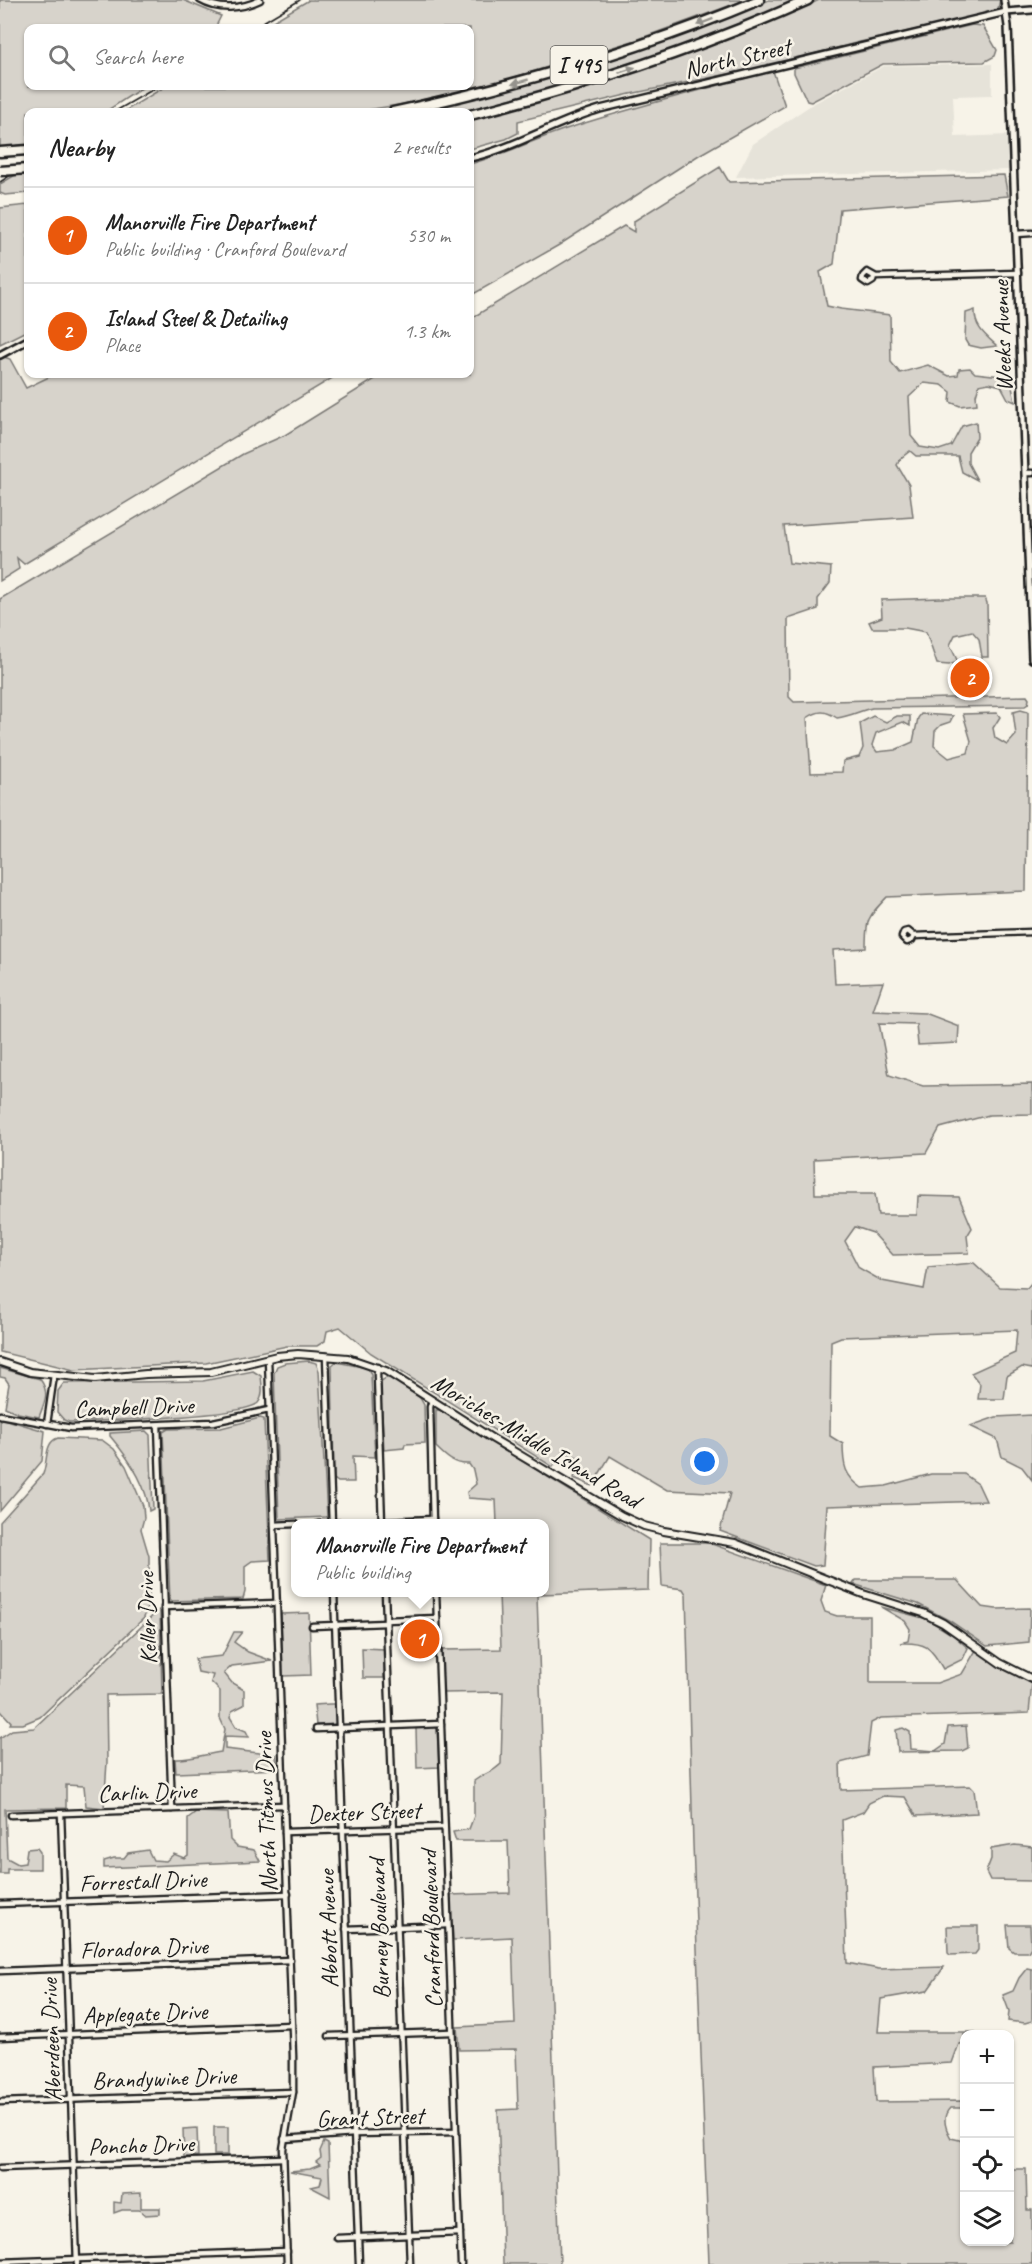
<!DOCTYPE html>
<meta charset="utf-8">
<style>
body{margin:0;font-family:Caveat,sans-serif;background:#f2f2f2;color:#222}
.controls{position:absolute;right:18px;bottom:18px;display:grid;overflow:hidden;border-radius:12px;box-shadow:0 2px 4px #0004}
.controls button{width:54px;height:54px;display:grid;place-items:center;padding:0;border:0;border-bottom:2px solid #e0e0e0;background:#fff;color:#222;font:30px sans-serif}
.you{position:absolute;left:705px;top:1462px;width:21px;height:21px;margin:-15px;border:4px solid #fff;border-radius:50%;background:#1a73e8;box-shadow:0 0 0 9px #1a73e833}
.badge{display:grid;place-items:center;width:39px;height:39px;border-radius:50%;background:#ea580c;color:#fff;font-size:20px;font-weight:700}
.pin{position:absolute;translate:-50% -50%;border:3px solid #fff;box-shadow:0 2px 6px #0006}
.popup{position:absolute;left:291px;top:1519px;width:258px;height:78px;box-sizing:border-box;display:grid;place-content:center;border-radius:12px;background:#fff;filter:drop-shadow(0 2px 4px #0005);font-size:20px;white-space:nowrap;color:#767676}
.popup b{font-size:22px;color:#222}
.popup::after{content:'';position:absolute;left:50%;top:100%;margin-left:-12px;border:12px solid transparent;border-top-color:#fff}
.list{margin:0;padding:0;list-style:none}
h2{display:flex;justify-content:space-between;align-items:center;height:78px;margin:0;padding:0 24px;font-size:26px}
h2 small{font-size:20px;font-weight:400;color:#767676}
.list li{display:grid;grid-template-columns:39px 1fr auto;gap:18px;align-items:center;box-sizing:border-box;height:96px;padding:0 24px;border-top:2px solid #e0e0e0}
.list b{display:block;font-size:22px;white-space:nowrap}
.list p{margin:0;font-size:20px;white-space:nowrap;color:#767676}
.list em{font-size:20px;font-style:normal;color:#767676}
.icon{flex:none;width:33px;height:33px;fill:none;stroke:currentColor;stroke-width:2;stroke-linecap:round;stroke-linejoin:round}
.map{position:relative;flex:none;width:1032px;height:2264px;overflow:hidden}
.search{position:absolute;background:#fff;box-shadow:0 2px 4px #0004;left:24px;top:24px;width:450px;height:66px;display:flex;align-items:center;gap:15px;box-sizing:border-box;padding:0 21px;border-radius:12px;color:#767676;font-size:22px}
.panel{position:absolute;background:#fff;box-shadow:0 2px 4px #0004;left:24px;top:108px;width:450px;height:270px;border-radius:12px}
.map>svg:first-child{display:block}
</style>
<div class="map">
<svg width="1032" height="2264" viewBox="0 0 1032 2264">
<rect width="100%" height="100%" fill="#f7f3e8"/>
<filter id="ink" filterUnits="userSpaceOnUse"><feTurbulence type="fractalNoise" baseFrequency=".0167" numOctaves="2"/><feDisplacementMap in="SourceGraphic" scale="12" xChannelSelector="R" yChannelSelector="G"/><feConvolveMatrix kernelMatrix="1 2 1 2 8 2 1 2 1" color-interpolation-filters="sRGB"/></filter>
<g filter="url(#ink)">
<polygon fill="#e6e3d9" points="992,64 992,95 953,96 955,137 1010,135 1010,170 736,177 753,144 811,105 884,66"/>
<g fill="#d7d3cb" stroke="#7a7874" stroke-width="1.5">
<polygon points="0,0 183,0 221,16 215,28 28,28 28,86 145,86 105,112 28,112 28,146 0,147"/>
<polygon points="309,0 745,0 636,40 489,85 404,104 355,112 123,112 166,86 470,86 470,28 261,28"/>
<path d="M769,0H798L688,44L570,83L461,112H411C533,82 654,51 769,0Z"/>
<path d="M819,0H1000L998,9L964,19L860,42L762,67L630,94L518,121V133L506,139L470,149V119C546,102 619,78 692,51C735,36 778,20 819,0Z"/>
<polygon points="972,25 983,26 997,50 995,56 984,62 883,64 811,102 807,101 794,73 794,68"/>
<path d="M773,71L785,106L699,155L559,245L470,296V164C504,155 535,139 569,128C636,106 705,89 773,71Z"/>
<path d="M720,167L729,182L1004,175L1008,196L840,209L834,264L820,272L827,306L841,309L890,315L891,362L900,373L928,365L949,376L958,375L959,369L970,368L975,373L1010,377L1015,402L1008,399L1001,386L989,383L979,385L976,395L977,404L960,406L950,402L951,392L942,385L924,383L909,397L911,436L920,447L939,450L951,446L962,426L976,422L977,437L968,452V463L977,480L962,472L958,456H916L910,451L901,458L897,465L909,485L913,517L784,526L789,563L831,567L830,583L818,599V609L788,619L789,697L794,702L1027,696L1029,699L1028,704L1025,706L872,708C859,711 851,716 837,718C825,710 819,710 807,718L811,773L842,772L843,761L859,757L863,748L860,723L873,716L886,722L897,716H910V726L903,722L876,733L872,745L877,752L895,750L913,742L918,718L921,714L953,716L950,722L941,725L935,731L934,746L949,758L968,753L971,741L963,714L997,713L1000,717L993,728L995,738L1007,745L1016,735L1013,712L1021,710L1028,712L1026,891L887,897C867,918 866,919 866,948L833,950L835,984L883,982L873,1011L925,1013L959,1026L958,1043L918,1045L916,1024L879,1023L889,1075L923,1086L1032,1084V1114L989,1115L940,1128L926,1153L814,1159L815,1194H875L878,1215H917L918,1196L959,1197L972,1228L967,1236L969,1253L893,1255L873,1233L855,1227L845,1241L859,1268L882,1281L924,1289L928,1267L974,1263L1000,1287L1027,1288L1032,1282V1369L1022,1367L1007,1376L1004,1399H978L980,1384L971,1373L1015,1353L1017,1330L841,1337L831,1341L830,1436L843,1444C843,1466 845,1476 862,1488L886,1486L931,1474H964L978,1484L986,1501L827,1506L823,1565L814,1566L720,1531L730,1493L667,1490L610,1456L592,1486L574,1478L580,1458L563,1452L553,1467L371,1353L340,1327L327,1331L325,1341L317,1346H287L206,1363L74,1370L0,1352V599L243,454L285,435L383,374H470V319L624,226L634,232V221Z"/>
<polygon points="28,173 28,193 5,195 0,193 0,184 17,174"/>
<polygon points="28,205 28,330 0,344 0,208"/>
<path d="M975,310C974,327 985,335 997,346L981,348L968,345L965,340L966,313Z"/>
<polygon points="4,357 10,359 26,388 55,374 339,374 24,564 17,558 19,569 0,581 0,359"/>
<polygon points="940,598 985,598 987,603 988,657 982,657 979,639 972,631 955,635 950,645 958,662 949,665 937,664 926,632 905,628 872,628 869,622 882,617 881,600"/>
<polygon points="309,1361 316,1363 319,1371 327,1517 279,1519 274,1373 277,1366 285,1363"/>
<polygon points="336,1362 368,1368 371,1375 375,1457 353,1456 354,1482 338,1482 334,1479 332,1365"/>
<path d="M0,1368L40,1379C50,1393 45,1401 39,1417L18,1413L5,1407L9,1384L5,1378L0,1377Z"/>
<path d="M253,1371L261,1376C262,1385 264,1396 258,1403C244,1417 97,1421 69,1422L64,1420L57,1412L58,1391L64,1383L203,1381Z"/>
<polygon points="386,1378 391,1378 420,1398 424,1405 425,1443 405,1444 404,1448 384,1450 380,1382"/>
<path d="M436,1410H440L649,1540L648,1590L541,1594L537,1596L560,2264H503L498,2110L518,2109L516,2049L459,2050L457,2027L515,2024L512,1937L453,1940L450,1895L510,1893L508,1841H456L453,1832L469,1829L474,1816V1781C485,1772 490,1775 501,1764L503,1692L442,1693V1650L501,1649L499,1593L544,1592V1524L497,1523L496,1500L468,1498L467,1492L476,1484L473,1470L469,1464C454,1465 446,1457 436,1447Z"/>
<polygon points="1032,1415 1032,1480 1022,1467 1002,1457 997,1439 970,1426 996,1417"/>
<polygon points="0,1418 45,1431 42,1461 0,1511"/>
<polygon points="260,1418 264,1419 270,1560 252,1561 245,1566 245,1592 243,1599 170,1601 163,1432 168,1429 221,1428"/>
<path d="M146,1431L150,1435L153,1509L149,1511C147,1484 127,1456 110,1436V1433Z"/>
<path d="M58,1438L102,1440L114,1449L126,1466L143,1506L144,1518L141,1529L149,1556V1601L144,1618L40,1717L23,1724H10L11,1722L0,1710V1522L43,1474C48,1462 44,1442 58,1438Z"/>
<path d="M660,1543H709L826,1585L821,1601L825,1612L837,1616H870V1683H937L962,1674L976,1650L1032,1683L1029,1713L881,1718L871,1723L867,1756L840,1763L841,1790L970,1786L974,1790L977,1813L916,1816L905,1797L883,1796L869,1803L863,1812L842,1820L847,1963L879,1969L944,1967L927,1991L881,1999L878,2032H975V2034H964V2043L959,2044L952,2063L874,2067L876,2102L964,2101V2108H950C941,2117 945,2128 951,2138L964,2141V2242H1010V2169H1026L1027,2210H1032V2264H709L693,1844L686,1594L683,1589L662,1586Z"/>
<polygon points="856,1580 957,1580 982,1607 996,1609 1030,1608 1029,1642 987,1646 950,1621 918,1604 853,1584"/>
<path d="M881,1607L927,1619L953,1635L968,1648L963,1659L943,1669C930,1647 927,1642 900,1643L908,1641L910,1629L905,1621Z"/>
<polygon points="160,1609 162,1694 106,1695 107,1762 104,1808 86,1806 84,1786 66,1785 66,1808 5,1809 7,1858 18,1864 25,1863 27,1849 37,1848 40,1852 40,1869 7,1869 7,1874 0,1874 0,1738 12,1730 34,1728"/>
<polygon points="309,1613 311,1675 283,1676 281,1614"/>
<path d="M234,1632H242L234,1642L248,1652L272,1661L232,1666L224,1673L232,1683L244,1690V1705L232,1711L230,1717L236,1727L246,1731L249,1737L225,1736V1749L276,1755L278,1769L176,1773L175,1759C191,1760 205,1754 221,1752L225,1729L220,1718V1691L211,1682L213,1675L198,1672L195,1659L222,1656Z"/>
<polygon points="362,1648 384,1649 384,1678 363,1678"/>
<polygon points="330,1704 335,1704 337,1724 316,1725 314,1705"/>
<polygon points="966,1726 968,1748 962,1751 898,1752 896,1730 903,1728 910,1732 911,1749 935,1751 945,1744 948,1727"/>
<polygon points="437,1727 439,1767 417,1768 416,1728"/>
<polygon points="196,1812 228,1813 230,1840 237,1847 254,1850 260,1861 104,1868 104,1861 114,1858 124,1858 128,1853 148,1850 153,1860 166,1861 174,1854 184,1858 188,1855 188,1818"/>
<polygon points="1015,1845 1032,1847 1032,1881 990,1880 986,1872 991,1859 991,1849"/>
<polygon points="1007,1925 1030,1925 1031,1947 1028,1952 1014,1952 1009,1948"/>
<polygon points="947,1926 978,1926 978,1950 975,1954 950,1955 948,1953"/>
<polygon points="1027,1968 1032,1969 1032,2021 1025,2023 1008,2021 1009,2011 1003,1995 1013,1991 1019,1978"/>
<rect x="214" y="2127" width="14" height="28"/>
<polygon points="197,2128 198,2156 184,2157 183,2129"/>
<polygon points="324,2142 328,2144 330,2197 311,2187 320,2185 322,2177 290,2171 310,2169 320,2165 316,2162 321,2158 320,2151"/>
<polygon points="141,2193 141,2208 160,2208 160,2214 145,2215 139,2210 122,2210 114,2213 114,2202 121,2203 122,2194"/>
</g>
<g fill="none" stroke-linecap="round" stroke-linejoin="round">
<defs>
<g id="minor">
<path d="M200,0C219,11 241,9 260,0"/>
<polyline points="1016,234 1032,233"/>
<polyline points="874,277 873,281 868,284 862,280 863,276 867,272 876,277 1018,273"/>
<polyline points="1025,473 1032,473"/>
<polyline points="914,936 908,931 904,932 902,937 907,942 912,940 914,936 1032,932"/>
<polyline points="326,1356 332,1524"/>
<polyline points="268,1359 293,2056 293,2092 283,2149 287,2264"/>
<polyline points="378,1367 377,1374 382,1524"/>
<polyline points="432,1400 430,1407 433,1524"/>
<polyline points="0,1415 71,1428 213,1422 269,1410"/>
<polyline points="47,1424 54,1375"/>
<polyline points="158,1425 172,1809"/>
<polyline points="318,1524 433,1519"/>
<polyline points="274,1525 296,1524"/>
<polyline points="334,1592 359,2264"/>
<polyline points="385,1592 410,2264"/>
<polyline points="436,1592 461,2264"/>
<polyline points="164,1607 277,1603"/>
<polyline points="386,1620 437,1618"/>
<polyline points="312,1626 386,1623"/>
<polyline points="316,1729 441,1724"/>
<polyline points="61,1814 77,2264"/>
<polyline points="11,1815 284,1805"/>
<polyline points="285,1832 444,1827"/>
<polyline points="0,1904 288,1894"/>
<polyline points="346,1929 448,1925"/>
<polyline points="0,1971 290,1960"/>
<polyline points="329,2036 452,2032"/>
<polyline points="0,2037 292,2025"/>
<polyline points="0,2102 293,2092"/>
<polyline points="284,2139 354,2134 456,2132"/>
<polyline points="0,2168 283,2158"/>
<polyline points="337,2238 460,2233"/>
<polyline points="0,2262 287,2251"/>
</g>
<g id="tertiary">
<polyline points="1004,0 1008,26 1032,659"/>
<path d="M470,158C515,148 555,122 600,109L1006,12L1032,10"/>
<polyline points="0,355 28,340"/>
</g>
<polyline id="secondary" points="0,1362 30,1372 95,1379 146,1374 211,1372 277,1356 298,1354 348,1358 386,1371 493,1439 622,1516 644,1526 664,1531 735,1543 863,1594 923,1613 943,1623 1000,1663 1032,1679"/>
<g id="motorway">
<path d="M393,112C518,85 641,50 759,0"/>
<path d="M470,115C585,86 699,49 808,0"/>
<polyline points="0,152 28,150"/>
</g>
</defs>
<use href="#minor" stroke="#1c1c1c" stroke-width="9"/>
<use href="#tertiary" stroke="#1c1c1c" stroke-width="10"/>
<use href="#secondary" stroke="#1c1c1c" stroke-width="10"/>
<use href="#motorway" stroke="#1c1c1c" stroke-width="13"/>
<use href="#minor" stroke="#f7f3e8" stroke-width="4.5"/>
<use href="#tertiary" stroke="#f7f3e8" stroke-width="5"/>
<use href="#secondary" stroke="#f7f3e8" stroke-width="6"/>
<use href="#motorway" stroke="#f7f3e8" stroke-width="8"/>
<g stroke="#1c1c1c" stroke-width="1.5">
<polyline points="253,28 300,0"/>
<polyline points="114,112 159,86"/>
<polyline points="0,182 28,164"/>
</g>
<defs>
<polyline id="motorway-bridge" points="0,171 28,169"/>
</defs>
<use href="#motorway-bridge" stroke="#1c1c1c" stroke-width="13" stroke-linecap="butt"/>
<use href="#motorway-bridge" stroke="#f7f3e8" stroke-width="8"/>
</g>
<defs><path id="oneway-solid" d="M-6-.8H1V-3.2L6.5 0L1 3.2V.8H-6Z" transform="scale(1.5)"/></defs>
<g fill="#94928c">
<use href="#oneway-solid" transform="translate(705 22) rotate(159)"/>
<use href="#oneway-solid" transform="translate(627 70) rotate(-18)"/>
<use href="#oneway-solid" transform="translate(520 82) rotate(164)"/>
</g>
</g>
<g text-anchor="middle" stroke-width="5" stroke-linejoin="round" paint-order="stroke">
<rect fill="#f7f3e8" stroke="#5e5c59" stroke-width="1.5" x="550.5" y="46" width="57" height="38" rx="4.5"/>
<g font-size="22" font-weight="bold" fill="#1c1c1c">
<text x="579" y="73">I 495</text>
</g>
<g font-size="24" fill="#1c1c1c" stroke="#f7f3e8">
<text transform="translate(737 58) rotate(-13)" y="8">North Street</text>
<text transform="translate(1002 336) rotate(-92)" y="8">Weeks Avenue</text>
<text transform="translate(134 1407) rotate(-2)" y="8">Campbell Drive</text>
<text transform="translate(536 1441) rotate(31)" y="8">Moriches-Middle Island Road</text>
<text transform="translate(147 1618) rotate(-92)" y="8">Keller Drive</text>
<text transform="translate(147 1792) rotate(-2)" y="8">Carlin Drive</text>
<text transform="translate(266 1812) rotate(-92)" y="8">North Titmus Drive</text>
<text transform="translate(364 1812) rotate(-2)" y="8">Dexter Street</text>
<text transform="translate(143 1881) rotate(-2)" y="8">Forrestall Drive</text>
<text transform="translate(328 1929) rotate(-92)" y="8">Abbott Avenue</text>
<text transform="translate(379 1929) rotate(-92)" y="8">Burney Boulevard</text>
<text transform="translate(431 1929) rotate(-92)" y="8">Cranford Boulevard</text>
<text transform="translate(144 1948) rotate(-2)" y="8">Floradora Drive</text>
<text transform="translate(145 2013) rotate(-2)" y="8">Applegate Drive</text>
<text transform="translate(51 2040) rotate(-92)" y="8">Aberdeen Drive</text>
<text transform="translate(164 2078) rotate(-2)" y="8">Brandywine Drive</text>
<text transform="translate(370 2117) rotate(-2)" y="8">Grant Street</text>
<text transform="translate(141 2145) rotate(-2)" y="8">Poncho Drive</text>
</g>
</g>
</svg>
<div class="controls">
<button>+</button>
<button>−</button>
<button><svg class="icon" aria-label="locate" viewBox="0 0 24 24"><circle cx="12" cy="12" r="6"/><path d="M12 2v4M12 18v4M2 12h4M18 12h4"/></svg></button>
<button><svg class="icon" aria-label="layers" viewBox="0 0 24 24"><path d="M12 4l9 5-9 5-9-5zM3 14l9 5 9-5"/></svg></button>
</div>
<div class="you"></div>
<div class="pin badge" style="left:420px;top:1639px">1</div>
<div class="popup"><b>Manorville Fire Department</b>Public building</div>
<div class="pin badge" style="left:970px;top:678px">2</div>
<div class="search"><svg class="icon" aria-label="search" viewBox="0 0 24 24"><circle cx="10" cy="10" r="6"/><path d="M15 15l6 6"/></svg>Search here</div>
<section class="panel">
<h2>Nearby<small>2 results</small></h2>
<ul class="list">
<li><span class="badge">1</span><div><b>Manorville Fire Department</b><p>Public building · Cranford Boulevard</p></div><em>530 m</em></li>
<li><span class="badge">2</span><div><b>Island Steel &amp; Detailing</b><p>Place</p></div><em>1.3 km</em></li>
</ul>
</section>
</div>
